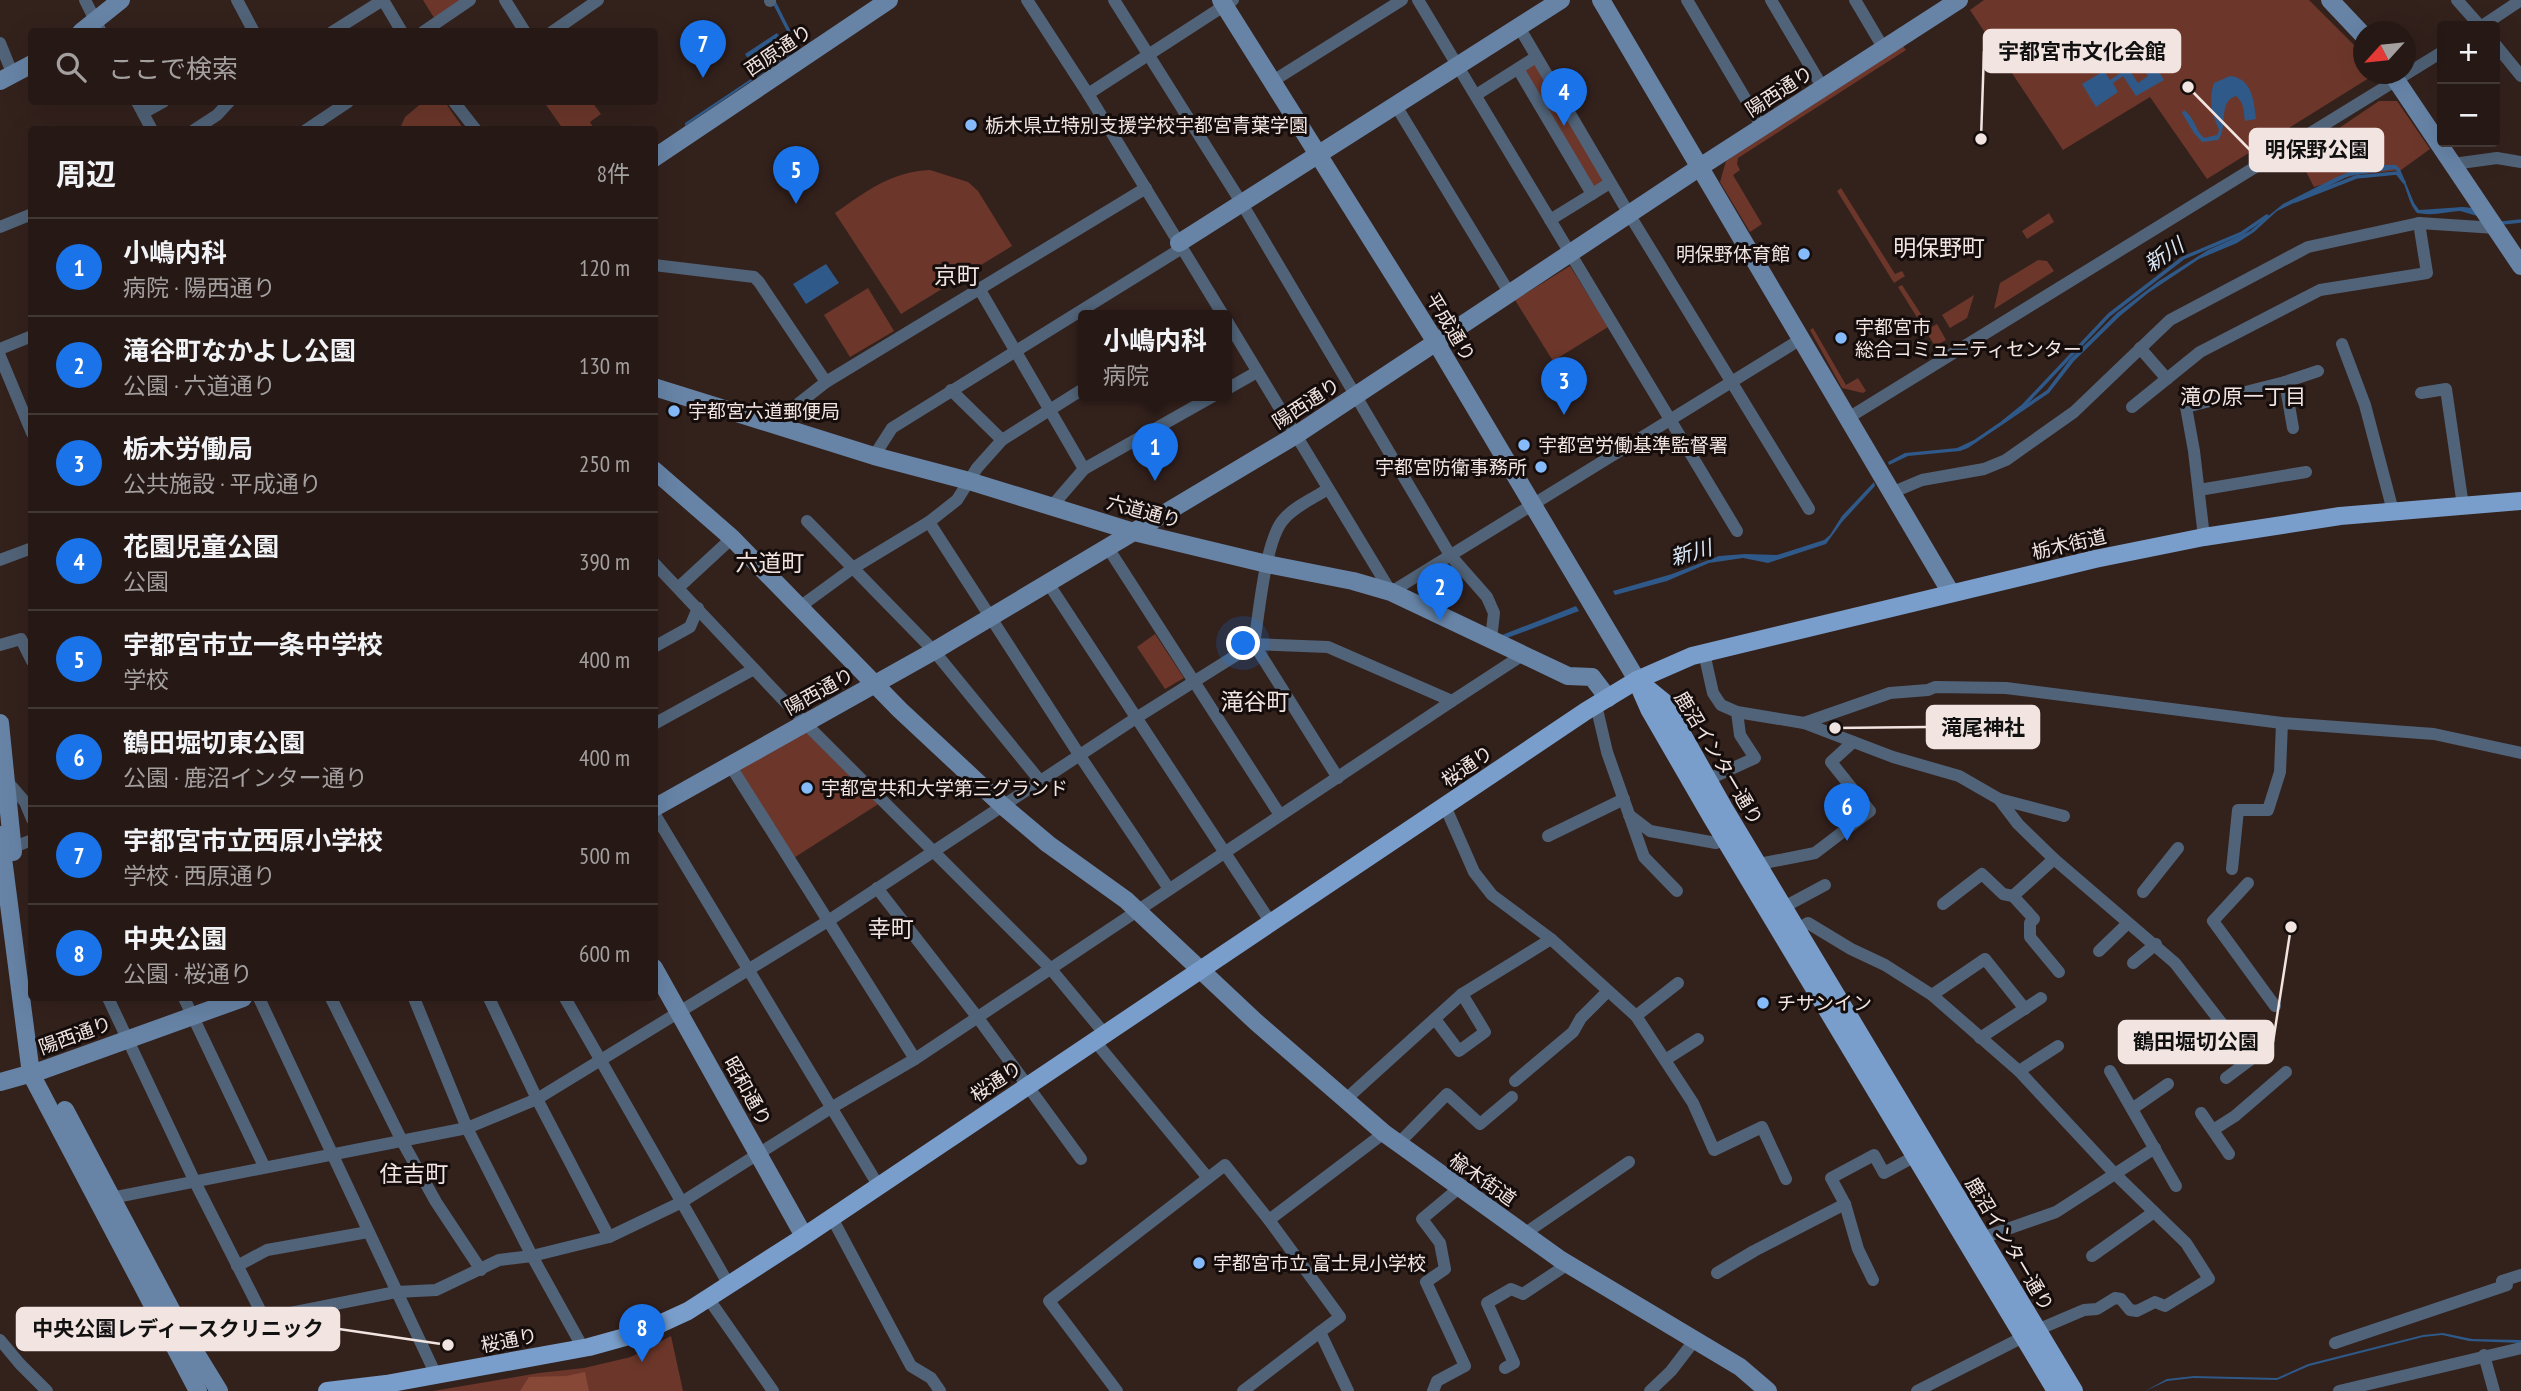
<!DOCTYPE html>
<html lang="ja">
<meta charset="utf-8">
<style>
body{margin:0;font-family:"PT Sans Narrow","Noto Sans JP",sans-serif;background:#322622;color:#f1f3f6}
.controls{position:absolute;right:21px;top:21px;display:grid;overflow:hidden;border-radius:7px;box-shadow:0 7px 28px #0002}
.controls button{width:63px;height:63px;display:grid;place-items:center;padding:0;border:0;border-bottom:2px solid #423834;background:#261915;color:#f1f3f6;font:35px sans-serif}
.compass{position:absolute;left:2353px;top:21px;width:63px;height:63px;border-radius:50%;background:#261915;box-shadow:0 7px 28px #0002;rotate:243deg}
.you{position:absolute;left:1244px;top:644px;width:24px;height:24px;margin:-18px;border:5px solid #fff;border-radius:50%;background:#1a73e8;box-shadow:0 0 0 10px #1a73e833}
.badge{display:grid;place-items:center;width:46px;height:46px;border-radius:50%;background:#1a73e8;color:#fff;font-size:23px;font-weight:700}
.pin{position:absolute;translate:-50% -58px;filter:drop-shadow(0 2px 4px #0008)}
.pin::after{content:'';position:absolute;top:37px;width:24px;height:21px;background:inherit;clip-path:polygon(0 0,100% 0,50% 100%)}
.popup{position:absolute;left:1078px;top:310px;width:154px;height:91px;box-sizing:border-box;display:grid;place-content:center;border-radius:7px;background:#261915;filter:drop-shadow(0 2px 5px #0005);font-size:23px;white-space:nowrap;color:#a4a0a0}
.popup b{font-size:26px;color:#f1f3f6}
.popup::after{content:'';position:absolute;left:50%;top:100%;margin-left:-14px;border:14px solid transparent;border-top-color:#261915}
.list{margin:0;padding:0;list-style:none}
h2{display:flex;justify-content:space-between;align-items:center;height:91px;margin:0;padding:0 28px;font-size:30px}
h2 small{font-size:23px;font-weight:400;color:#a4a0a0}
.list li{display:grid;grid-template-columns:46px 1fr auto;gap:21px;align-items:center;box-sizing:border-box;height:98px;padding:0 28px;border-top:2px solid #423834}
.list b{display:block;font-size:26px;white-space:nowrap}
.list p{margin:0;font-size:23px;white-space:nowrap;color:#a4a0a0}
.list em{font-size:23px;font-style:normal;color:#a4a0a0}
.icon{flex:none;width:38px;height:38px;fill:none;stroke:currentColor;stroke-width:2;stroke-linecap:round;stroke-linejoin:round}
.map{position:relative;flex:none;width:2521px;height:1391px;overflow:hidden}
.search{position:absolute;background:#261915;box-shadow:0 7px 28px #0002;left:28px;top:28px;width:630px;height:77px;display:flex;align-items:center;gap:18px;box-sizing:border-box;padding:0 24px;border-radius:7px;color:#a4a0a0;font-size:26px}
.panel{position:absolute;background:#261915;box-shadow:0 7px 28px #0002;left:28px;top:126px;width:630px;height:875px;border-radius:7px}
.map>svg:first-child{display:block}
</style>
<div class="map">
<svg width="2521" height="1391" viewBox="0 0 2521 1391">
<rect width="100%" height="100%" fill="#33211c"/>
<g fill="#6c372a">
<polygon points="423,0 469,0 436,21"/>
<polygon points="1984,0 2309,0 2363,54 2364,74 2368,74 2369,78 2207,179 2150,97 2063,150 1970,10"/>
<polygon points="1903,46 1906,50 1738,158 1737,164 1740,170 1733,175 1762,224 1750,232 1720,182 1726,161"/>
<polygon points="1534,62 1605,182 1594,189 1522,70"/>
<polygon points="2379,101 2397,101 2430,149 2401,170 2355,175 2314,187 2298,156"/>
<polygon points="423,102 445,102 463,128 397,129 401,126 405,117"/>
<polygon points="544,102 592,102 601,114 590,122 594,129 563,129"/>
<path d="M930,170L968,182L978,191L1012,246L901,314L835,213C867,191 890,172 930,170Z"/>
<polygon points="1841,188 1895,274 1902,271 1905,276 1894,283 1837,191"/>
<polygon points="2049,213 2054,222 2027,239 2022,231"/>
<polygon points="2038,260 2047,261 2054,271 1994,309 2000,283"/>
<polygon points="1570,266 1608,327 1553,361 1515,300"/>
<polygon points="1902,285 1930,328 1937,324 1946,340 1935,346 1898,287"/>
<polygon points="868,288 894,331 850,357 824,315"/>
<polygon points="1974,295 1967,318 1950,328 1942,315"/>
<polygon points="1813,328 1846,385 1858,378 1866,391 1863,393 1842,388 1810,330"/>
<polygon points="1155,634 1184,678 1165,689 1137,647"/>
<polygon points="806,731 880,803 792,859 740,772 741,768"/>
<polygon points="671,1336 683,1391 433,1391 539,1373 584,1368 631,1357"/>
</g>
<polygon fill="#884838" points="585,1372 589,1391 520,1391 529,1377 566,1376"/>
<g fill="#2f5988">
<polygon points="775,0 795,40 790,55 685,126 685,123 787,55 792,41 773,4"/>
<polygon points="777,33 787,47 754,68 745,54"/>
<polygon points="2166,44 2168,48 2151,59 2164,80 2136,96 2123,76 2113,83 2118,92 2096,107 2082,84 2104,71 2110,80 2128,68 2138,83 2148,76 2139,61"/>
<path d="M2230,76C2252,78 2254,101 2256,119L2245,121C2243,110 2245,104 2236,96C2217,102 2229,127 2218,140L2202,142L2194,133L2182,113L2184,110C2195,118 2195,130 2204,138L2217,135L2219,130C2212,113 2208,101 2214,83Z"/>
<path d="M2376,165H2396L2400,169L2414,203L2419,210L2463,207L2473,208V211C2454,209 2435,217 2417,213C2406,200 2407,181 2395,169L2349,176L2277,211L2254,232L2237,243L2199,259L2148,293L2120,316L2074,361L2049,393L1968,448L1960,451L1908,456L1889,465L1888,462L1905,453L1957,448L1974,440L2047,390L2071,358L2091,339L2117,313L2159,281L2208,250L2250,231L2283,204L2337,177L2359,168Z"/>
<polygon points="826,264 839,283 806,304 793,284"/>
<polygon points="1874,482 1875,486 1842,522 1826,544 1768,563 1743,558 1709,563 1667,581 1615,595 1613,591 1672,574 1719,556 1745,554 1777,555 1824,540 1830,535 1842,516"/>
<polygon points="1576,606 1579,611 1507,638 1502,635"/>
<polygon points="2443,1333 2472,1339 2521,1340 2521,1343 2469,1341 2442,1335 2423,1337 2309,1366 2277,1380 2193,1378 2167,1381 2145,1391 2167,1379 2194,1376 2277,1378 2308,1364 2423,1335"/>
</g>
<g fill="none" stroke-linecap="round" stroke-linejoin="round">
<g stroke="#2f5988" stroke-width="3.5">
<polyline points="2295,201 2356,177 2397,173 2404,182"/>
<polyline points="2460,209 2477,214"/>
<polyline points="2502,223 2521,221"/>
<polyline points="2003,422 2024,405 2109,315 2183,258 2242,233 2267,216"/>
</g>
<g stroke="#516378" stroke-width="12">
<polyline points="85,0 101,32"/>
<polyline points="237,0 254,32"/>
<polyline points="505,0 525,32"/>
<polyline points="1027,0 1088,94 1223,315"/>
<polyline points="1114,0 1241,202 1450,555 1487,597 1494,613 1491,640"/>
<polyline points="1418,0 1737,531"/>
<polyline points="1687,0 1762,127"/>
<polyline points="1771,0 1823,88"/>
<polyline points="1855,0 1884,49"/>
<polyline points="2457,0 2480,26"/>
<polyline points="770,1 770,0"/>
<polyline points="2482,26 2521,0"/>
<polyline points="1519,27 1629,214 1809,509"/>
<polyline points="332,32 383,0 402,32"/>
<polyline points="423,32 470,0"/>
<polyline points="552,32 598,0"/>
<polyline points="0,43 13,75"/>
<polyline points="2495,44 2521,76"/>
<polyline points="1518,69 1592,194"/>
<polyline points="1273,81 1402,0"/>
<polyline points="1088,94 1233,0"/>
<polyline points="1476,95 1536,57"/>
<polyline points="137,102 152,130"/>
<polyline points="454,102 476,130"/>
<polyline points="1395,104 1510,294"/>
<polyline points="143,113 163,102"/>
<polyline points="194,130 217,115 229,102"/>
<polyline points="306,130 348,102"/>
<polyline points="2453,164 2497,158 2521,162"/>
<polyline points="1550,220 1610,183"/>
<polyline points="0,227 32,214"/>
<polyline points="654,265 754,277 759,282 826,382"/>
<polyline points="980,290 1084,469"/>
<polyline points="1227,321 1391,592 1801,339"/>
<polyline points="2342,344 2365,405 2393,511"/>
<polyline points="2140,348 2167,379"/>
<polyline points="0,349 32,336"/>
<polyline points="0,356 32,433"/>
<polyline points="2285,382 2318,371"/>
<polyline points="1227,389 1257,372"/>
<polyline points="951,390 1002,440"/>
<polyline points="2421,393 2446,389 2463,506"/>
<polyline points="2132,407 2200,352 2320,290 2427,273 2419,223"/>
<polyline points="1848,418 2442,52"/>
<polyline points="779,425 798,404 826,382 1146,188"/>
<polyline points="874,456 892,428 1182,248"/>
<path d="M1328,489C1314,498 1295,506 1284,519C1265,539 1259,615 1254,644L1338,778"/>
<polyline points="2199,490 2306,472"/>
<polyline points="1891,493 1922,480 1984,469 2006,460 2074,412 2170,320 2308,247 2419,223 2496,228"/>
<polyline points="1052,506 1084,469 1215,395"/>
<polyline points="929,522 1080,756 1169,889"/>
<polyline points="2204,537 2194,451 2186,407 2285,382 2293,428"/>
<polyline points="1108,548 1280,815"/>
<polyline points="0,560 32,548"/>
<polyline points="654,563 805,723 1050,968 1104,1033"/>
<polyline points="1048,583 1271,923"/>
<polyline points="679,587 732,538"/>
<polyline points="801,606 853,568 807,521"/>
<polyline points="0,645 21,639 32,661"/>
<polyline points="654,647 690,627 698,608"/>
<polyline points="1704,653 1713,693 1721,705 1737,712 1804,723 1890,693 1928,690 1935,687 2006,688 2282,723 2434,734 2521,753"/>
<polyline points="1596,705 1607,752 1644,857 1677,891"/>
<polyline points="1804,723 1893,757 1959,776 1999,799 2064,816"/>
<polyline points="654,724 754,669"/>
<polyline points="730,765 915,1059"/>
<polyline points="1709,779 1755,758 1740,735 1737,712"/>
<polyline points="6,780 25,802 32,819"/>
<polyline points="1041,782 934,651 853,568 929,522 957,500 977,468 1002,440 1083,389"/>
<polyline points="1445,806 1474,872 1492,895 1551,939 1636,1016 1693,1103 1714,1150 1762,1127 1786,1179"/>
<polyline points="654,813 878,1185"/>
<polyline points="1629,815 1650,831 1716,843"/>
<polyline points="1548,836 1624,799"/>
<polyline points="6,850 32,840"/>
<polyline points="2054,859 2175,963 2250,1060 2226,1078"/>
<polyline points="1759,864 1815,853 1870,811 1831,762 1853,742"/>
<polyline points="2232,869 2238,810 2268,810 2280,772 2282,723"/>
<polyline points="2248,883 2213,921 2275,1006"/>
<polyline points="877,888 978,1018 1081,1159"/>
<polyline points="2143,892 2178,848"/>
<polyline points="2013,896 2034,919 2030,923 2030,937 2059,972"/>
<polyline points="1943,904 1982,874 2003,894 2013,896 2054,859 2018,824 1999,799"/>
<polyline points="1784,907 1825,885"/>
<polyline points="1798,929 1808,923 1851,949 1885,965 1932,995 2019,1071 2114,1173 2186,1243 2209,1279 2165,1306 2155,1302 2137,1311 2130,1310 2121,1299 2115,1298 2097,1309 2084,1310 2037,1330 1917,1391"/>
<polyline points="2099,951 2128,923"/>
<polyline points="2133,963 2156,944"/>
<polyline points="1932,995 1985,959 2025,1009"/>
<polyline points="108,998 195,1182 264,1318"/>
<polyline points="184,998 264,1166"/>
<polyline points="259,998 436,1375"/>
<polyline points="331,998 402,1141 436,1202 481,1270"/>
<polyline points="414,998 467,1128 532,1256 583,1348"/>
<polyline points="489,998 537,1099 609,1237"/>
<polyline points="565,998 729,1285"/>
<polyline points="1636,1016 1678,983"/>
<polyline points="1435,1019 1459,1051 1485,1032 1462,994"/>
<polyline points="1980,1038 2041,998"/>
<polyline points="1094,1040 1208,1178"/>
<polyline points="1665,1060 1698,1039"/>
<polyline points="2019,1071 2058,1046"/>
<polyline points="2110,1071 2176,1186"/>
<polyline points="1515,1081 1573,1032 1581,1018 1608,991"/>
<polyline points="1345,1100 1462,994 1551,939"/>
<polyline points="2132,1109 2168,1084"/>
<polyline points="2201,1113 2229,1154"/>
<polyline points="2213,1130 2235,1116 2286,1072"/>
<polyline points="1398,1144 1447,1094 1480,1124 1512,1097"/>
<polyline points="106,1199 467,1128 537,1099 828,921 1136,718 1254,644 1328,647 1452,701 1521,656"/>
<polyline points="1845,1204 1831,1178 1874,1155 1884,1173 1921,1153"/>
<polyline points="831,1216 911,1366 931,1378 940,1391"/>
<polyline points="1524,1234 1629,1162"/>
<polyline points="1982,1238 2056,1212 2155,1148"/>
<polyline points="2092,1256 2154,1212"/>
<polyline points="237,1266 267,1250 368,1232"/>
<polyline points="1717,1273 1754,1251 1845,1204 1858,1249 1873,1280"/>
<polyline points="2502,1281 2521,1275"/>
<polyline points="708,1298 773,1391"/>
<polyline points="184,1334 396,1292 436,1290 499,1260 532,1256 609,1237 682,1202 831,1108 915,1059 1452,701"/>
<polyline points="0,1340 20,1364 47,1391"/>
<polyline points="2335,1343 2507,1285"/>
<polyline points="2484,1355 2494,1391"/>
<polyline points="1505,1368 1514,1363 1487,1303 1511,1289 1523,1294 1568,1264"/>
<polyline points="1117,1391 1049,1301 1225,1165 1269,1220"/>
<polyline points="1243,1391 1320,1332"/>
<polyline points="1348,1391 1320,1332 1340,1317 1269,1220 1384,1133"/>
<polyline points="1433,1391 1437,1381 1465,1366 1426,1282 1445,1269 1440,1243 1422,1219 1459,1188"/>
<polyline points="1650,1391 1671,1371 1694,1341"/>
<polyline points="2339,1391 2521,1348"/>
</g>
<g stroke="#6784a7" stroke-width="18">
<polyline points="1221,0 1437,344 1637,680"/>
<polyline points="1601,0 1951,593"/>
<polyline points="2330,0 2364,36"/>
<polyline points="81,32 121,0"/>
<polyline points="2392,74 2521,266"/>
<polyline points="0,81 32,64"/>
<polyline points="654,158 889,0"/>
<polyline points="1179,243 1561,0"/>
<polyline points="654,387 874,456 969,481 1134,532 1267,564 1353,581 1391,592 1568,676 1592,677 1608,698"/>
<polyline points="654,470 732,538 900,710 1003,806 1048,844 1126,900 1256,1022 1384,1133 1561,1260 1740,1367 1768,1391"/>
<polyline points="0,723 13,852"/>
<polyline points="654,808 934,651 1296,435 1700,167 1959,0"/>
<polyline points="0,835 31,1074 198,1391"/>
<polyline points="654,968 804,1236"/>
<polyline points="0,1082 43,1070 243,998"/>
<polyline points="65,1110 184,1334 219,1391"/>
</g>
<g stroke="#799ecb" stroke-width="18">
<polyline points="1637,680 1664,702 1725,810 2074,1391"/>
<polyline points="1638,684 1649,709 1712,818 2056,1391"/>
<polyline points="327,1391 386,1384 589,1347 625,1337 651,1328 688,1311 797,1241 1586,711 1637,680 1692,656 2095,559 2204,537 2340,516 2521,501"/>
</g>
</g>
<g fill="#85bbfb" stroke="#150d0b" stroke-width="2.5">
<circle cx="971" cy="125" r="7"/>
<circle cx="1804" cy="254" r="7"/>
<circle cx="1841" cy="338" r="7"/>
<circle cx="674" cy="411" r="7"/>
<circle cx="1524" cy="445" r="7"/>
<circle cx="1541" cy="467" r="7"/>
<circle cx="807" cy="788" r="7"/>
<circle cx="1763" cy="1003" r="7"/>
<circle cx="1199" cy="1263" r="7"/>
</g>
<g text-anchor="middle" stroke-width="6" stroke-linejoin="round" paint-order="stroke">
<g font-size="19" fill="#f1e4e1" stroke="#150d0b">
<text transform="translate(778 50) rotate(-34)" y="7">西原通り</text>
<text transform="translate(1779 91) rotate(-33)" y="7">陽西通り</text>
<text transform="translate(1451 327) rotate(59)" y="7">平成通り</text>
<text transform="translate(1306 403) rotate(-33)" y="7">陽西通り</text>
<text transform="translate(1144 511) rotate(15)" y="7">六道通り</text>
<text transform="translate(2069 544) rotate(-13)" y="7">栃木街道</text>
<text transform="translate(819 691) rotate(-29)" y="7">陽西通り</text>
<text transform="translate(1719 758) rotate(59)" y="7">鹿沼インター通り</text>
<text transform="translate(1467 766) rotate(-34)" y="7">桜通り</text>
<text transform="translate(75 1035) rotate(-20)" y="7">陽西通り</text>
<text transform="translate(996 1081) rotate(-34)" y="7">桜通り</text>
<text transform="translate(748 1091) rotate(61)" y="7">昭和通り</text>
<text transform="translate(1483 1179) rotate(35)" y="7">楡木街道</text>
<text transform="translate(2010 1244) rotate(59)" y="7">鹿沼インター通り</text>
<text transform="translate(509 1340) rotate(-11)" y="7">桜通り</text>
</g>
<g font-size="19" fill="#f1e4e1" stroke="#150d0b" text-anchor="start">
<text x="985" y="132">栃木県立特別支援学校宇都宮青葉学園</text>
<text x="1790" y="261" text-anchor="end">明保野体育館</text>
<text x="1855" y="334">宇都宮市<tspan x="1855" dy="22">総合コミュニティセンター</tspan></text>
<text x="688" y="418">宇都宮六道郵便局</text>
<text x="1538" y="452">宇都宮労働基準監督署</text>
<text x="1527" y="474" text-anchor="end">宇都宮防衛事務所</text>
<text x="821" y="795">宇都宮共和大学第三グランド</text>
<text x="1777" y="1010">チサンイン</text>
<text x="1213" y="1270">宇都宮市立 富士見小学校</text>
</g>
<g font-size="21" font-style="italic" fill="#d9e6f5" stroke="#150d0b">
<text transform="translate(2164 255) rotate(-33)" y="7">新川</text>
<text transform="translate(1691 553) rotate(-16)" y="7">新川</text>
</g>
<g font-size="21" fill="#f1e4e1" stroke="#150d0b">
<text x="2243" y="404">滝の原一丁目</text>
</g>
<g font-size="23" fill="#f1e4e1" stroke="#150d0b">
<text x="1939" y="256">明保野町</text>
<text x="957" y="284">京町</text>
<text x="770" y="571">六道町</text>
<text x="1255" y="710">滝谷町</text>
<text x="891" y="937">幸町</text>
<text x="414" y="1182">住吉町</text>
</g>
</g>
<path fill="none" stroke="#f1e4e1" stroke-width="2.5" d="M1981 139L1984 51M2188 87L2250 150M1835 728L1927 727M2291 927L2273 1042M448 1345L339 1329"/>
<g fill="#f1e4e1" stroke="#150d0b" stroke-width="2.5">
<circle cx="1981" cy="139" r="7"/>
<circle cx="2188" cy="87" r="7"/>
<circle cx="1835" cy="728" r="7"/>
<circle cx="2291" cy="927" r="7"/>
<circle cx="448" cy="1345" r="7"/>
</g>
<g fill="#f1e4e1" stroke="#f1e4e1" stroke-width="2.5">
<rect x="1984" y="30" width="196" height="42" rx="7"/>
<rect x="2250" y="129" width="133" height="42" rx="7"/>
<rect x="1927" y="706" width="112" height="42" rx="7"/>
<rect x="2119" y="1021" width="154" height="42" rx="7"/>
<rect x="17" y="1308" width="322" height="42" rx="7"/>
</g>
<g font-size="21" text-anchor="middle" font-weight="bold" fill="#111">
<text x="2082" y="59">宇都宮市文化会館</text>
<text x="2317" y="157">明保野公園</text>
<text x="1983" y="735">滝尾神社</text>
<text x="2196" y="1049">鶴田堀切公園</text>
<text x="178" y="1336">中央公園レディースクリニック</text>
</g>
</svg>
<div class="controls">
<button>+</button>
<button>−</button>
</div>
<svg class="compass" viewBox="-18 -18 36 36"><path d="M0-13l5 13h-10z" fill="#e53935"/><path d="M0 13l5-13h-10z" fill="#a4a0a0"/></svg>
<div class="you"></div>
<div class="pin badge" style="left:1155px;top:481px">1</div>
<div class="popup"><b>小嶋内科</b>病院</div>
<div class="pin badge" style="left:1440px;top:621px">2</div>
<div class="pin badge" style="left:1564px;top:415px">3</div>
<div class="pin badge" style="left:1564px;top:126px">4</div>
<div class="pin badge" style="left:796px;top:204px">5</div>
<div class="pin badge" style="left:1847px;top:841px">6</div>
<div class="pin badge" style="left:703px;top:78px">7</div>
<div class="pin badge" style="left:642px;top:1362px">8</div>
<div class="search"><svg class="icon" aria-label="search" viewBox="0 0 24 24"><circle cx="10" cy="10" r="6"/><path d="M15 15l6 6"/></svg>ここで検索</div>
<section class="panel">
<h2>周辺<small>8件</small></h2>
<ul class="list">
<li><span class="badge">1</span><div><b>小嶋内科</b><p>病院 · 陽西通り</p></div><em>120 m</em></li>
<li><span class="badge">2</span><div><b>滝谷町なかよし公園</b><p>公園 · 六道通り</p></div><em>130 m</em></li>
<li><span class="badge">3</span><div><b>栃木労働局</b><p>公共施設 · 平成通り</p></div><em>250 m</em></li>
<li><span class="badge">4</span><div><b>花園児童公園</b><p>公園</p></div><em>390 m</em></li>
<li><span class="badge">5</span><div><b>宇都宮市立一条中学校</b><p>学校</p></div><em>400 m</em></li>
<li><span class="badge">6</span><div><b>鶴田堀切東公園</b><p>公園 · 鹿沼インター通り</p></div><em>400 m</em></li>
<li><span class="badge">7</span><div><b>宇都宮市立西原小学校</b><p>学校 · 西原通り</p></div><em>500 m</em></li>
<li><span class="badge">8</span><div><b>中央公園</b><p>公園 · 桜通り</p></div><em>600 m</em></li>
</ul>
</section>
</div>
